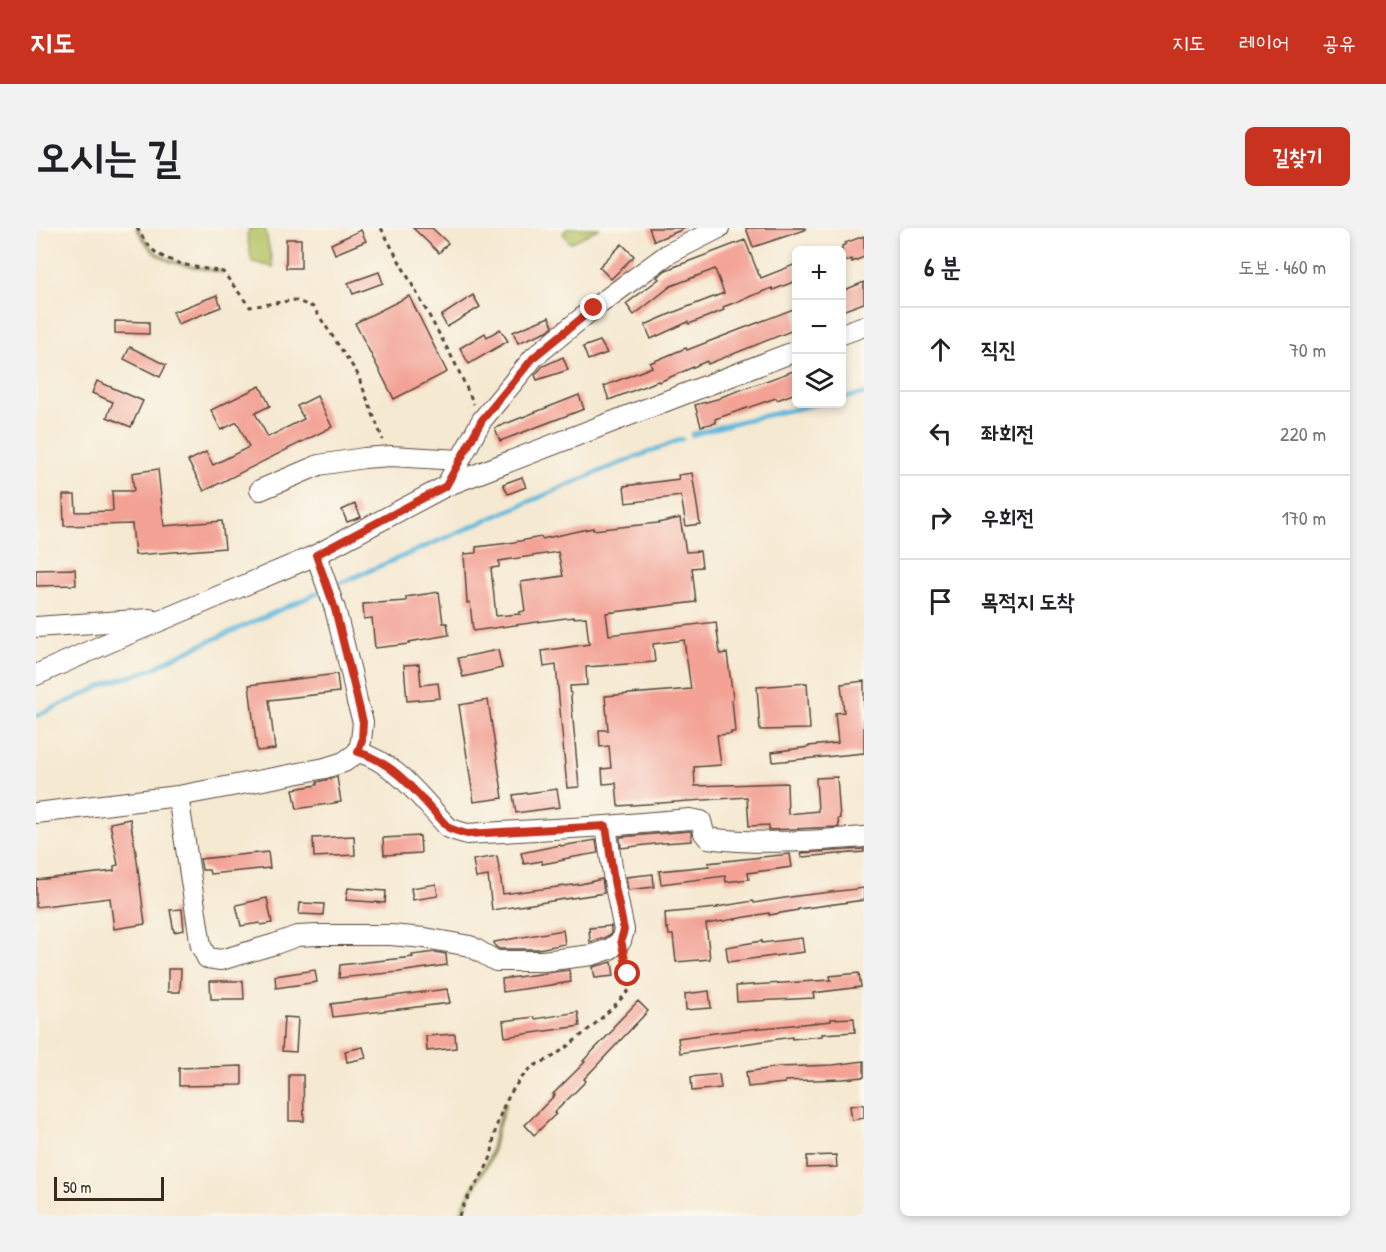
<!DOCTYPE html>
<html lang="ko">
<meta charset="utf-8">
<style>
body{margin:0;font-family:"Patrick Hand","Poor Story",sans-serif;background:#f2f2f2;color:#202124}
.controls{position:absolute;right:18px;top:18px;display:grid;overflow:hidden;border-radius:9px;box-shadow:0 3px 9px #0003}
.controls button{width:54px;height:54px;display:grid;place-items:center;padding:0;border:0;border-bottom:2px solid #e0e0e0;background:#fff;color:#202124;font:30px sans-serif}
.scale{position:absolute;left:18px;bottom:15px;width:110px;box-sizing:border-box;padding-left:6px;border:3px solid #3b2a1e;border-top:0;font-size:16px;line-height:21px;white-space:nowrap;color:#3b2a1e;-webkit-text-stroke:4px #fbf7ec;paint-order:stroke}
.stop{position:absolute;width:18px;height:18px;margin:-14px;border:4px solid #c8321e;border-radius:50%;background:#fff}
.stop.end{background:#c8321e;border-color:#fff;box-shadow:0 2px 6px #0008}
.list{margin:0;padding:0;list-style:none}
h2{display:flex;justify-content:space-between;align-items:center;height:78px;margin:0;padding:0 24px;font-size:26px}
h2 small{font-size:20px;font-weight:400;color:#757577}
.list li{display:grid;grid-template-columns:39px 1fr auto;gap:18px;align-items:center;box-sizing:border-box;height:84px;padding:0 24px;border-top:2px solid #e0e0e0}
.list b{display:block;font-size:22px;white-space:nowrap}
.list em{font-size:20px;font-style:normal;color:#757577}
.icon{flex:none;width:33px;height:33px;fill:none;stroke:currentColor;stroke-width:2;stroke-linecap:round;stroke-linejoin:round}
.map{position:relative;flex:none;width:828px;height:988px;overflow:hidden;border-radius:9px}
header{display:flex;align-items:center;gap:36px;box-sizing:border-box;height:84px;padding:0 30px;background:#c8321e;color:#fff}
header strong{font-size:28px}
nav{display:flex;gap:33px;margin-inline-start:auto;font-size:21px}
.intro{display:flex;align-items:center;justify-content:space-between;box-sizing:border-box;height:144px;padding:0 36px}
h1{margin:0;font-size:42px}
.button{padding:15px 27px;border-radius:9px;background:#c8321e;color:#fff;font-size:21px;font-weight:700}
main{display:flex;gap:36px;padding:0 36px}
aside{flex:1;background:#fff;border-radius:9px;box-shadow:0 3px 9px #0003}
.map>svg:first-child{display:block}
</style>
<header>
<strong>지도</strong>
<nav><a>지도</a><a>레이어</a><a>공유</a></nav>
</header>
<div class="intro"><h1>오시는 길</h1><a class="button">길찾기</a></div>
<main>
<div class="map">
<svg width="828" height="988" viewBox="0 0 828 988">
<rect width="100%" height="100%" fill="#fbf7ec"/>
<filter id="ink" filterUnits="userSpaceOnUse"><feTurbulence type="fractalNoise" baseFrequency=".0167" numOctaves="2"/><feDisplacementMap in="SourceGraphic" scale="12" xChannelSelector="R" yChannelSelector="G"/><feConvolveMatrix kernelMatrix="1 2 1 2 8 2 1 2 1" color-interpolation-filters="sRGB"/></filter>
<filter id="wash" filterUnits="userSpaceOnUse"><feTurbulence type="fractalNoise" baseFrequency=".008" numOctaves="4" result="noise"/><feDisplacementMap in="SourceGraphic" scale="24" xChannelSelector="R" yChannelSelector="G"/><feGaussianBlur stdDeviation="1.35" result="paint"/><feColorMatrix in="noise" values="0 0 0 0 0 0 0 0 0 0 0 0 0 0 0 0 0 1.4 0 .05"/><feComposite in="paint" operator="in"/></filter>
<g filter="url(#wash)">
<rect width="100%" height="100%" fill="#f5e9d2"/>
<g fill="#b6c567" stroke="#787842" stroke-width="1.5">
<path d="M100,0H102C107,8 112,17 119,23C136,37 166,39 187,43L186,45C166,41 132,38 117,24C110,17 105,8 100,0Z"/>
<polygon points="214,0 229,0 237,39 216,34 211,7"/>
<polygon points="532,0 564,0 534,15 527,5"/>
<polygon points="468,875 470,876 461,904 455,931 436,964 425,988 422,988 434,963 453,930 459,903"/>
</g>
<g fill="#eeda9e" stroke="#94825e" stroke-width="1.5">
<polygon points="777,176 788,176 705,194 656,208 655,205 704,192"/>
<polygon points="645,210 646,212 567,243 300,358 300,356 566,241"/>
<polygon points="284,363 285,365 158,421 117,441 76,455 0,489 0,487 75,453 116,440 157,419"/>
</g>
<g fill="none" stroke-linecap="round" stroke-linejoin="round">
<g stroke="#60badd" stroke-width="4.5">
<polyline points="806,170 828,166"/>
<polyline points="656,207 705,193 782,176"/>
<polyline points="300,357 567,242 646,211"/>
<polyline points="0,488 75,454 99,447 116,441 136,430 284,364"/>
</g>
</g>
<g id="blocks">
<g fill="#f3a295" fill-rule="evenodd">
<polygon points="377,0 396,0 412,15 403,25"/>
<polygon points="613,0 650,0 618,13"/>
<polygon points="710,0 769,0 769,2 717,19"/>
<polygon points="325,2 330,13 299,26 295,16"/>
<polygon points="828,8 828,29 816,34 816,31 806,35 806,18 810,16 809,15"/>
<rect x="250" y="11" width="15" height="29"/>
<polygon points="709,12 723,47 724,47 725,50 760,36 760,53 737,62 736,60 687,79 688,82 653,96 652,94 615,111 609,97 641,83 688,65 679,41 635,58 598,87 590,76 623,51 621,49 630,42"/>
<polygon points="586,16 598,28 575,51 563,39"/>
<polygon points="343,44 347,55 317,66 312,55"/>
<polygon points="828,54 828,75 806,83 806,63"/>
<polygon points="181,67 185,79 142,96 137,84"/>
<polygon points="437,67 444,79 411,99 405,88"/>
<polygon points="373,68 411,144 358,171 319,95"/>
<polygon points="760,80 760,101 672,136 671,133 623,154 622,153 573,172 568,158 616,139 614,135 650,120 651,122"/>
<polygon points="513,89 517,98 511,103 482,115 477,104"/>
<polygon points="79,93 113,94 113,106 79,105"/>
<polygon points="464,101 472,113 433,136 424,120 449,105 451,109"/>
<polygon points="564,113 571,125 552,132 547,119"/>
<polygon points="94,119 130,137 124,149 88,131"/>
<polygon points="527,129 532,142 501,152 499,147 507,138"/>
<polygon points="760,142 760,165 741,172 740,170 679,191 680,195 665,198 659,177 685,170 685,169"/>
<polygon points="61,153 107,173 95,199 71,189 77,174 56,165"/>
<polygon points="224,158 234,178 219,185 232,209 268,191 261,178 281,168 296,199 168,263 152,233 170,224 177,237 213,219 201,194 185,202 175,182"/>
<polygon points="543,167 548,181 464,213 459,200"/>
<polygon points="122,241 128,298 186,293 189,320 99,327 96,296 28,298 27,267 39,267 40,284 77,283 76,263 98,263 96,245"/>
<polygon points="656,245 664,296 650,298 645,268 590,275 588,258 643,251 642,247"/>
<polygon points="486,249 490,259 472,266 467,256"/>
<polygon points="319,276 325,289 311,294 306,282"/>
<path d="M644,290L650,324L664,323L666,339L656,340L660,374L570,385L573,407L680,394L684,426L691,425L697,470L696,471L699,504H695V506L681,507L685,537L658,539L659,558L751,555L752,586L782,583L780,550L801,549L804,590L802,591L803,599L733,602V597L713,598L711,569L582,578L580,555L567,556L566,541L575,540L573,518L564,519L563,502H572L569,468L655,461L648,412L617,416L619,434L550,439L551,457L534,458L543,559L531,560L520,437L508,439L506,423L553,416L550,389L537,390V389L437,403L434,374L431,375L428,326L440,325V319L473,315L505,309L506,311L557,300V302L622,295ZM522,324L527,348L485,354L489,383L483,384L484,386L460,388L455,340L463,339V333Z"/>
<polygon points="39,341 40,357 0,358 0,342"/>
<polygon points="403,364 407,395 411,395 413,407 373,414 373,416 339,420 336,390 328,391 327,376 370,373 370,369"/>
<polygon points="462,422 466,440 427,449 422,430"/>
<polygon points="383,436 385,457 402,455 404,470 371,473 368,437"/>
<polygon points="301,446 303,464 233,472 239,521 221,523 213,457"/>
<polygon points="828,453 828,525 737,534 736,524 773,519 773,518 802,515 799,485 808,484 805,456"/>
<polygon points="771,455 774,501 724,502 721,459"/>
<polygon points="452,472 467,570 438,574 423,477"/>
<polygon points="301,549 305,574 261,581 257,561 281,557 281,554"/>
<polygon points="521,561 524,579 480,585 477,567"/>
<polygon points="94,591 100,625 109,696 78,701 74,670 0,679 0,652 78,643 78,638 82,637 74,595"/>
<polygon points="653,603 655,603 656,613 627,615 585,620 584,609"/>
<polygon points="318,608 319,627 278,629 277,610"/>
<polygon points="384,608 385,625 348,627 347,610"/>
<polygon points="560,612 562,625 527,631 528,632 506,636 506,633 488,636 485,625 524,617 525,618"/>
<polygon points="828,621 828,624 766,629 765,625"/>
<polygon points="232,624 234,640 174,646 173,642 166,642 164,631"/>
<polygon points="754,626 756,639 712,645 713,651 690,654 689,648 625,656 623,643 673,638 672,635"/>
<polygon points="461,628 467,666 545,656 566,651 568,665 456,682 452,648 440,650 437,632"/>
<polygon points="617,646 618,659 592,662 590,649"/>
<polygon points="400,656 402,668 377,672 375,660"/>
<polygon points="312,660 350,663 349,675 310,672"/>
<polygon points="828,660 828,672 762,681 762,682 733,687 733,685 670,696 674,731 640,734 637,707 633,707 632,700 630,701 629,685 682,680 681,679 717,673 718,675 761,668"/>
<polygon points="231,670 236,695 225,697 224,695 205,698 200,677"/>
<polygon points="264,675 288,676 287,687 263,686"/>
<polygon points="146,681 148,702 138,704 134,682"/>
<polygon points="575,698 575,706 568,710 554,714 553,700"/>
<polygon points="527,702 529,716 502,721 463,721 459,718 458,714"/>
<polygon points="766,710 768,724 692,734 690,719 726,713 726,715"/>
<polygon points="399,724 410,726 411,737 363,744 303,750 304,737 377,729 376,727"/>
<polygon points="576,734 578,748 559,750 557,739"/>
<polygon points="132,741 145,741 144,764 132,764"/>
<polygon points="279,742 281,754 240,760 239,748"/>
<polygon points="533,742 535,754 467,764 466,751"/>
<polygon points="823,745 825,759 777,765 778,770 701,774 700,758 795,752 794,748"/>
<polygon points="174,753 207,753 208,771 175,771"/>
<polygon points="411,761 414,775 297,789 295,776"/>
<polygon points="673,763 675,780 650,782 649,766"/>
<polygon points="602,773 612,783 548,851 550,853 518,885 520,886 498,907 489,897 519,867 517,866 549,834 547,833 578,801 577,799"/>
<polygon points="542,784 544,798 469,809 467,793 498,789 499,791"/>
<polygon points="248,789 262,790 260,824 246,823"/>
<polygon points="818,790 819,804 786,806 786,808 756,811 756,809 644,825 642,810 686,804 795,793 795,791"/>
<polygon points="419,806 420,820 391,823 390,808"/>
<polygon points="327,819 330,830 311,834 309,823"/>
<polygon points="828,833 828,849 807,851 749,853 749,855 712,859 710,844 743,839 797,837"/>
<polygon points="206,838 206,857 143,858 143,840"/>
<polygon points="683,846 685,860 656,863 655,849"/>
<polygon points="253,847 267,847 268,893 253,893"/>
<polygon points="828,876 828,890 816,892 814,878"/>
<polygon points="800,927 801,939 771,940 771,928"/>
</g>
</g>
</g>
<g filter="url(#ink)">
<use href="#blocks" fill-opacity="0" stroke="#574739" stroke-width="1.5"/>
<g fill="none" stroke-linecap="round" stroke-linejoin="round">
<defs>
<g id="minor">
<polyline points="806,106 828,98"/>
<polyline points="410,258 446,192 498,129 558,80 632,26 683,0"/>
<polyline points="224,262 283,237 328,230 355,228 424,232"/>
<polyline points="0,399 114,391"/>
<polyline points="0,447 74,414 280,327 410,258 760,123"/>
<path d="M322,524C361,535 386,572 413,600L421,603L431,606L570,598L654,591L665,593L668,605L672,610C724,617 776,613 828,609"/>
<polyline points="142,568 165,718 171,730 185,732 239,716 261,708 282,707 354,707 389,710 434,718 460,733 507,733 556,727 574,721 585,713 588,702 578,653 570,598"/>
<polyline points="0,585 142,568 248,548 289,540 308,534 322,524 325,513 327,494 321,474 315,444 299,381 280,327"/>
</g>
</defs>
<use href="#minor" stroke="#574739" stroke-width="22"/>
<g stroke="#574739" stroke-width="3" stroke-dasharray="4.5 4.5" stroke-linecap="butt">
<path d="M101,0C106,8 111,17 118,23C135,37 166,40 187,44L214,79L258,72L277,79L321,145L347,212"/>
<polyline points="345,0 418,133 438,176"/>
<path d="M423,988C430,968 446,951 454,931C457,923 457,913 459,904C465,880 476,858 494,841C501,835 511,833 518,828C545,809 572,786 594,761L588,729"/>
</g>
<use href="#minor" stroke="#fff" stroke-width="20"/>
</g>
</g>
<g fill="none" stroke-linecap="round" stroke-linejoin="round" filter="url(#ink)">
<path stroke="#c8321e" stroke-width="8" d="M558,80L498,129L446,192L410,258L280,327L299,381L327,494L326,513L322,524C361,535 386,572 413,600L421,603L431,606L570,598L578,653L588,702L585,712L592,746"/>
</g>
</svg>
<div class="controls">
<button>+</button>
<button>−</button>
<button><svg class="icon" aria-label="layers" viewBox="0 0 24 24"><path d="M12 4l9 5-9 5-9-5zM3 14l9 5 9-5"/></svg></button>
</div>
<div class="scale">50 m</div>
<div class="stop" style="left:592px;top:746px"></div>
<div class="stop end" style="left:558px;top:80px"></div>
</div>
<aside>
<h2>6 분<small>도보 · 460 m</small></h2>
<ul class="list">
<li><svg class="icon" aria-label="ahead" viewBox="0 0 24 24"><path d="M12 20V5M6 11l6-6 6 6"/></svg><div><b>직진</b></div><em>70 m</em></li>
<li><svg class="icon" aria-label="left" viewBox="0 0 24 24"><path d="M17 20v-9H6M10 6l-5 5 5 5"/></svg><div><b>좌회전</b></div><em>220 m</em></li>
<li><svg class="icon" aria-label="right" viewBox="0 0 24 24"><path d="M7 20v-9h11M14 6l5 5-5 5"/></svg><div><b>우회전</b></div><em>170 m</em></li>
<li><svg class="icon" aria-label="arrive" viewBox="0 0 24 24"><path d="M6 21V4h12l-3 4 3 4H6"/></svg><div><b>목적지 도착</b></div></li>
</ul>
</aside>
</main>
